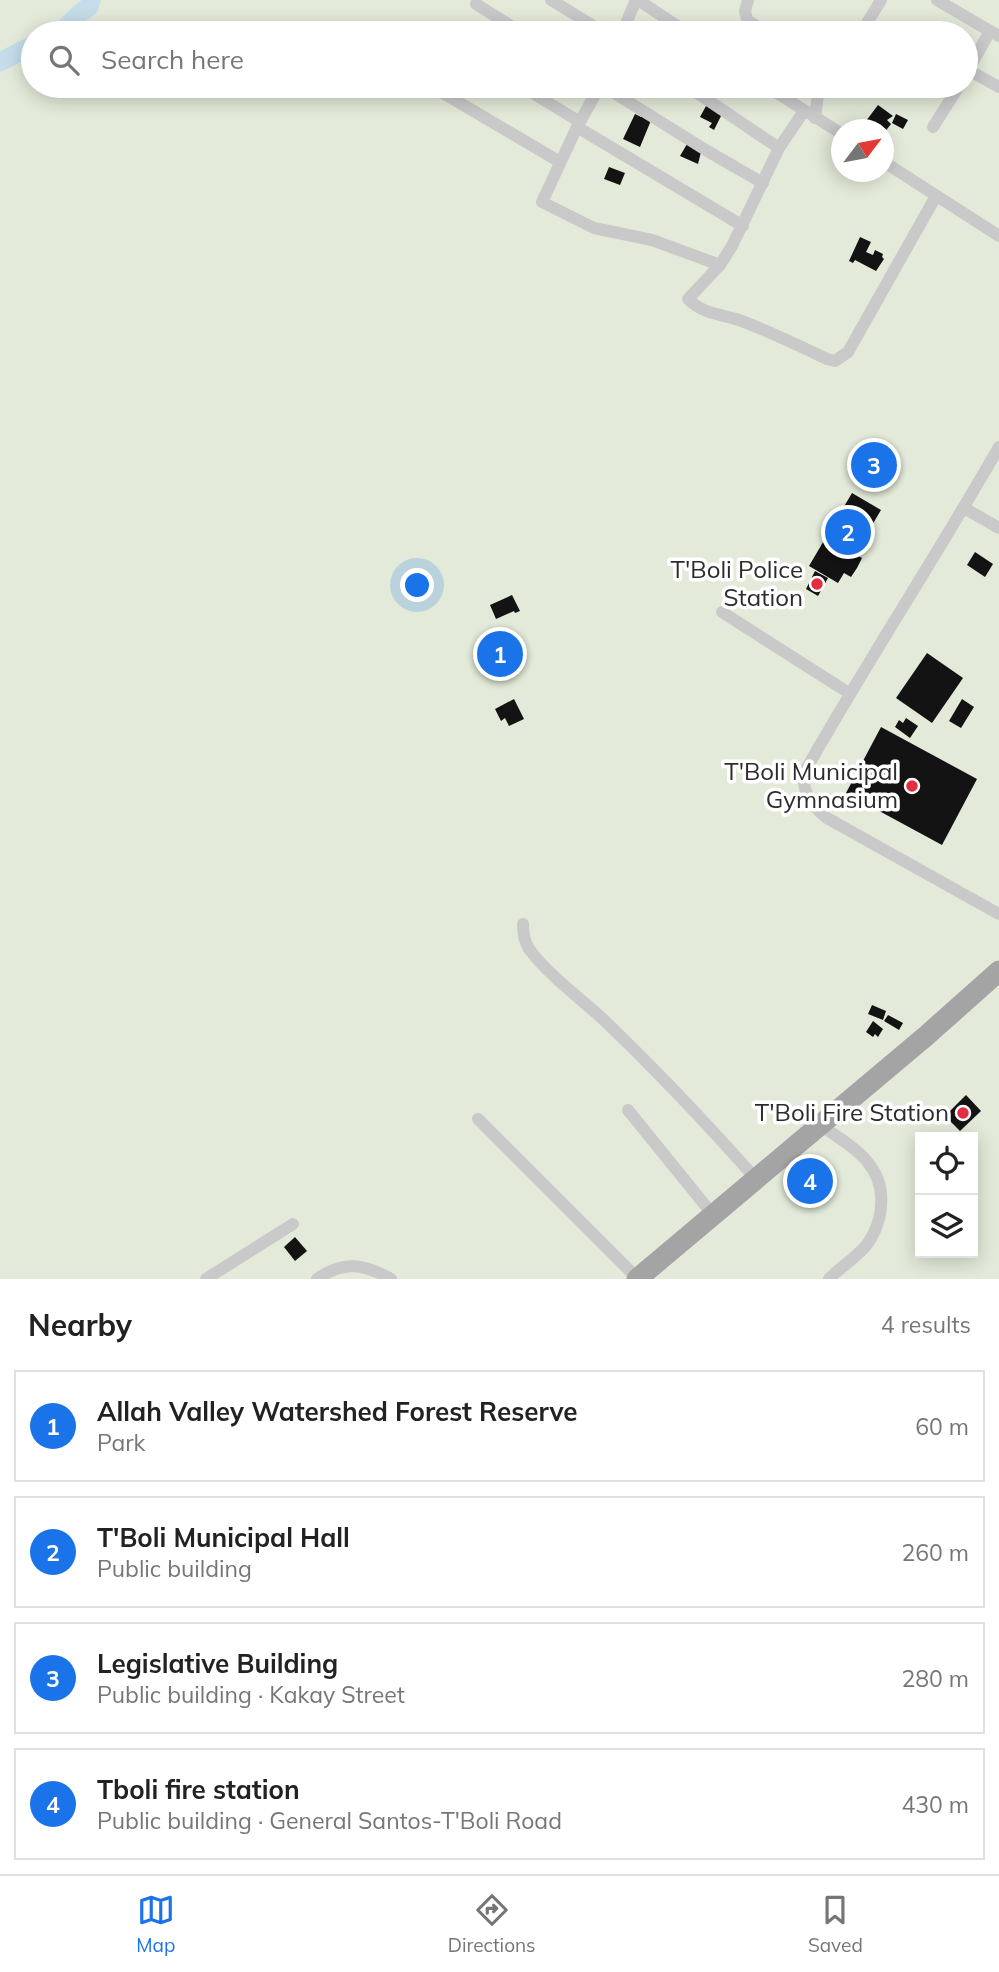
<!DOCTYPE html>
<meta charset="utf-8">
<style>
body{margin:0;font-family:Mulish,sans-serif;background:#f2f2f2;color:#222}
.controls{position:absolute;right:21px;bottom:21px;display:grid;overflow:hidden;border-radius:0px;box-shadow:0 4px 18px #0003}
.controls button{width:63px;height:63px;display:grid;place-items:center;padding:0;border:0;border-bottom:2px solid #e0e0e0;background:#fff;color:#222;font:35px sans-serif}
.compass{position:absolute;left:831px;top:119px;width:63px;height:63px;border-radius:50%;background:#fff;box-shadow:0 4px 18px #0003;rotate:58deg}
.you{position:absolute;left:418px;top:586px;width:24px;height:24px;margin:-18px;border:5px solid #fff;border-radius:50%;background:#1a73e8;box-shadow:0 0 0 10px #1a73e833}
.badge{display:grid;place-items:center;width:46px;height:46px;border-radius:50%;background:#1a73e8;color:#fff;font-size:23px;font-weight:700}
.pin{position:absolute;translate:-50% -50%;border:4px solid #fff;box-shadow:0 2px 7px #0006}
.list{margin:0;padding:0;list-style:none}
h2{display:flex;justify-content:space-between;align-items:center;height:91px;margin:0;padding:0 28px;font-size:30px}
h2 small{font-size:23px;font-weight:400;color:#767676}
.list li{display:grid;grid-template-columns:46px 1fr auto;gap:21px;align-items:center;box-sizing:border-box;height:112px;margin:0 14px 14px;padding:0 14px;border:2px solid #e0e0e0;border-radius:0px}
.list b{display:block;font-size:26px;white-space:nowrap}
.list p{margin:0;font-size:23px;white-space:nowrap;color:#767676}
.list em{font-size:23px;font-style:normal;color:#767676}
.icon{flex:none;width:38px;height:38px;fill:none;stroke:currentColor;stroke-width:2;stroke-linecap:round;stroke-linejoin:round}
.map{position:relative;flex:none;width:999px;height:1279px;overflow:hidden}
.search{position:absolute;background:#fff;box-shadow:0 4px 18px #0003;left:21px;right:21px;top:21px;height:77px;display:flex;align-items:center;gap:18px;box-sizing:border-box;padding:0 24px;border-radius:38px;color:#767676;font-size:26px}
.sheet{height:595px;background:#fff}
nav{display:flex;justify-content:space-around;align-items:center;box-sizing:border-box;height:98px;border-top:2px solid #e0e0e0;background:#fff;font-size:19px;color:#767676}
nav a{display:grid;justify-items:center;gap:4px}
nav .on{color:#1a73e8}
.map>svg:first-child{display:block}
</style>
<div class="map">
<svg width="999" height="1279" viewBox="0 0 999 1279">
<rect width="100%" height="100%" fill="#fff"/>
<path fill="#e3ead9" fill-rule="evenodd" d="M0,0H999V1279H0ZM33,33H966V86H33ZM842,130H884V172H842ZM920,1137H973V1253H920Z"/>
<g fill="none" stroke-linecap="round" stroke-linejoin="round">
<g stroke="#c5ddea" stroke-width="19">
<path d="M57,33C71,27 76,13 89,7L91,0"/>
<polyline points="0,62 33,45"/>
</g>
</g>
<g fill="#131313">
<polygon points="878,105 893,116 887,120 891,124 884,133 884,130 876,130 877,127 866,121"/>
<polygon points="706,106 722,114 714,130 709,127 712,123 700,117"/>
<polygon points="643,113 652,118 640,147 623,139 635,114 641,117"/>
<polygon points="896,114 908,120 903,129 892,123"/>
<polygon points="687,144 701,152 698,164 680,156"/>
<polygon points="609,167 625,173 620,185 604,179"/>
<polygon points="860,237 871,242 866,252 873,255 875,250 883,254 882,257 884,259 876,271 855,260 853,263 849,261"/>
<polygon points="865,447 894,465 883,484 854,466"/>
<polygon points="852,493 881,510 855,554 862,558 857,568 851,577 844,573 838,583 809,566"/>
<polygon points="975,552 993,564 985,577 967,565"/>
<polygon points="815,571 828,578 818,596 806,589"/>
<polygon points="512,595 520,611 515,613 514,611 496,619 490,605"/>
<polygon points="927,653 963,678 932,723 896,698"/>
<polygon points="514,699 524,719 509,726 505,718 501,721 495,709"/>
<polygon points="962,699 974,707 961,728 949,721"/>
<polygon points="906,718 918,726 910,738 895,727 899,720 903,723"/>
<polygon points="881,727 977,779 942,845 846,793"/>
<polygon points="872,1005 886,1011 883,1020 868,1014"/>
<polygon points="888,1015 903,1023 899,1030 884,1021"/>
<polygon points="873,1021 883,1029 878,1037 875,1034 873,1037 866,1032"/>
<polygon points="966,1095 981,1111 960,1131 945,1116"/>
<polygon points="295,1237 307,1251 295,1261 284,1247"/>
</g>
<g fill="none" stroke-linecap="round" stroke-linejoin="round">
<g stroke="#c9c9c9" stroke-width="12">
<polyline points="551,0 605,33"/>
<polyline points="638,0 688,33"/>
<polyline points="748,0 745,11 747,20 768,33"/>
<polyline points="937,0 990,31"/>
<polyline points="476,4 522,33"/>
<polyline points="622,33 636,0"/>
<polyline points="861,33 881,0"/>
<polyline points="968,70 999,87"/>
<polyline points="966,74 990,31 999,36"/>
<polyline points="521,86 580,122"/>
<polyline points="600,86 577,127 542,202 594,228 652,240 720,265"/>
<polyline points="603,86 709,152 763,183"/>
<polyline points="687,86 779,148 804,111"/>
<polyline points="766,86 842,134"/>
<polyline points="438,90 560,162"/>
<polyline points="815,118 819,86"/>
<polyline points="577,127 743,226"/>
<polyline points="933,127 959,86"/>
<path d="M779,148L732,246L720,265L688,299C703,314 720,314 739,320C769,331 798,345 827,359L835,361L848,352L936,196"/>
<polyline points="884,162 999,236"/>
<path d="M999,447C936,557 866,663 804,773C802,793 812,806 827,818L999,914"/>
<polyline points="964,508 999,528"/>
<polyline points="722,612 849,693"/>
<path d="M523,924C523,934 524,941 529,949C550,977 582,999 607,1023C659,1073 708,1125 756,1179"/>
<polyline points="628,1110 713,1215"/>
<polyline points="478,1119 638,1279"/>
<path d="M820,1125C851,1146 885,1164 881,1206C880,1222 873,1239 862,1250C852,1260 839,1269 829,1279"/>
<polyline points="206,1279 293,1224"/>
<path d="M317,1279C344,1260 364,1264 391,1279"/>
</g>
<polyline stroke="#a4a4a4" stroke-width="21" points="637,1279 926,1036 999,971"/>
</g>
<g fill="#e32e42" stroke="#fff" stroke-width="2.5">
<circle cx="817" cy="584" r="7"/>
<circle cx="912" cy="786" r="7"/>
<circle cx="963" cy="1113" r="7"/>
</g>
<g text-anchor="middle" stroke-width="7" stroke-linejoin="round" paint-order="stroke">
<g font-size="24" fill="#2c2c2c" stroke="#fff" text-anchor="end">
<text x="803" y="578">T'Boli Police<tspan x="803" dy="28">Station</tspan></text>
<text x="898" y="780">T'Boli Municipal<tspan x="898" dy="28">Gymnasium</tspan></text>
<text x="949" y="1121">T'Boli Fire Station</text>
</g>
</g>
</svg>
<div class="controls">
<button><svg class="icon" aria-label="locate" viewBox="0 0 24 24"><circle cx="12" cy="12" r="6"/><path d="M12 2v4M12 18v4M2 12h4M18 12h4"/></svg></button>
<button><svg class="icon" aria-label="layers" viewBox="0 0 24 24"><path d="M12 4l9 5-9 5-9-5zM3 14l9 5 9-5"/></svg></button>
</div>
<svg class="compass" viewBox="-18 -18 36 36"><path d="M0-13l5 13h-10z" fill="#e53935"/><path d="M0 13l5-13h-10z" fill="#767676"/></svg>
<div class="you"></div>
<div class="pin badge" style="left:500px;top:654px">1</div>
<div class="pin badge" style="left:848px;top:532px">2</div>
<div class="pin badge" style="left:874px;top:465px">3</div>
<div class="pin badge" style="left:810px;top:1181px">4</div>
<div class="search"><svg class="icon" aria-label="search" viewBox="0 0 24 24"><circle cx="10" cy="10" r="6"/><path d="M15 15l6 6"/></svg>Search here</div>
</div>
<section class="sheet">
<h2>Nearby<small>4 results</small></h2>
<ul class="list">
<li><span class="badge">1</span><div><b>Allah Valley Watershed Forest Reserve</b><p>Park</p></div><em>60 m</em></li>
<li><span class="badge">2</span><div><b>T'Boli Municipal Hall</b><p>Public building</p></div><em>260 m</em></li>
<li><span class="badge">3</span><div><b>Legislative Building</b><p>Public building · Kakay Street</p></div><em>280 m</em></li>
<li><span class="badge">4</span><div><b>Tboli fire station</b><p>Public building · General Santos-T'Boli Road</p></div><em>430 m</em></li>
</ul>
</section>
<nav>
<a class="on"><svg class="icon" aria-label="map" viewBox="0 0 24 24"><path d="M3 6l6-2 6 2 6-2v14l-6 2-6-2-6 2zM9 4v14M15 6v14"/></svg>Map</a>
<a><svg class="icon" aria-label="directions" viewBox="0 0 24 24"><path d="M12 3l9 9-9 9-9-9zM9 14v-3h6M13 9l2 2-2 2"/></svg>Directions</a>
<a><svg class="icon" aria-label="saved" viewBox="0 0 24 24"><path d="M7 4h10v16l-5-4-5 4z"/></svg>Saved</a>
</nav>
